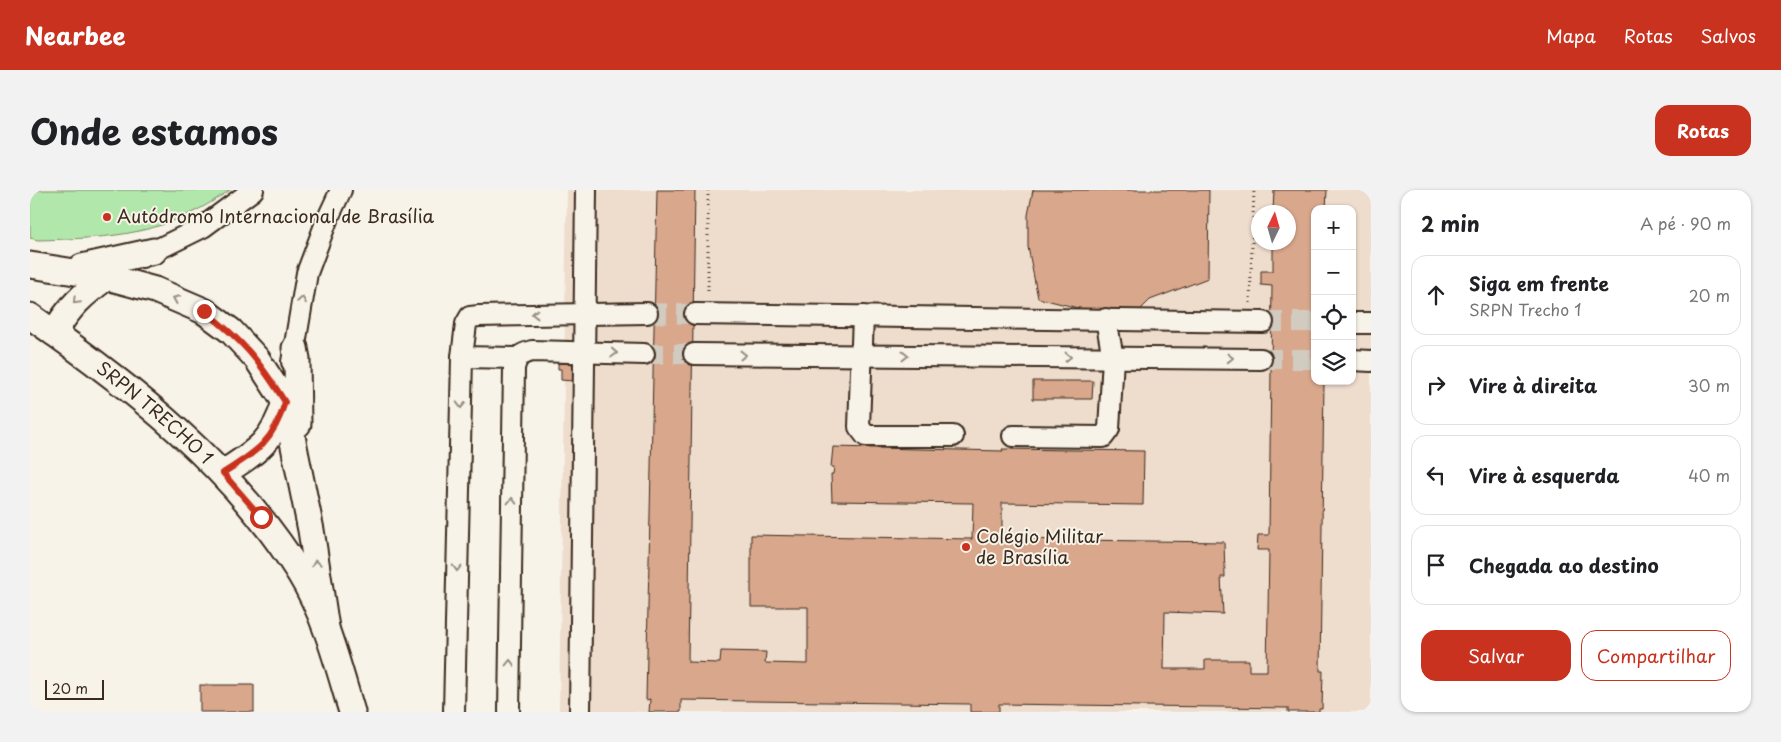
<!DOCTYPE html>
<html lang="pt">
<meta charset="utf-8">
<style>
body{margin:0;font-family:"Playpen Sans",sans-serif;background:#f2f2f2;color:#202124}
.controls{position:absolute;right:15px;top:15px;display:grid;overflow:hidden;border-radius:10px;box-shadow:0 1px 4px #0004}
.controls button{width:45px;height:45px;display:grid;place-items:center;padding:0;border:0;border-bottom:1px solid #e0e0e0;background:#fff;color:#202124;font:25px sans-serif}
.compass{position:absolute;left:1221px;top:15px;width:45px;height:45px;border-radius:50%;background:#fff;box-shadow:0 1px 4px #0004;rotate:5deg}
.scale{position:absolute;left:15px;bottom:12px;width:59px;box-sizing:border-box;padding-left:5px;border:2px solid #3b2a1e;border-top:0;font-size:14px;line-height:18px;white-space:nowrap;color:#3b2a1e;-webkit-text-stroke:4px #f7f3e8;paint-order:stroke}
.stop{position:absolute;width:15px;height:15px;margin:-11px;border:4px solid #c8321e;border-radius:50%;background:#fff}
.stop.end{background:#c8321e;border-color:#fff;box-shadow:0 1px 5px #0008}
.list{margin:0;padding:0;list-style:none}
h2{display:flex;justify-content:space-between;align-items:center;height:65px;margin:0;padding:0 20px;font-size:21px}
h2 small{font-size:16px;font-weight:400;color:#757577}
.list li{display:grid;grid-template-columns:32px 1fr auto;gap:15px;align-items:center;box-sizing:border-box;height:80px;margin:0 10px 10px;padding:0 10px;border:1px solid #e0e0e0;border-radius:15px}
.list b{display:block;font-size:19px;white-space:nowrap}
.list p{margin:0;font-size:16px;white-space:nowrap;color:#757577}
.list em{font-size:16px;font-style:normal;color:#757577}
.actions{display:flex;gap:10px;padding:15px 20px}
.actions a{flex:1;padding:11px 0;border:1px solid #c8321e;border-radius:15px;text-align:center;font-size:18px;color:#c8321e}
.actions .main{background:#c8321e;color:#fff}
.icon{flex:none;width:28px;height:28px;fill:none;stroke:currentColor;stroke-width:2;stroke-linecap:round;stroke-linejoin:round}
.map{position:relative;flex:none;width:1341px;height:522px;overflow:hidden;border-radius:15px}
header{display:flex;align-items:center;gap:30px;box-sizing:border-box;height:70px;padding:0 25px;background:#c8321e;color:#fff}
header strong{font-size:24px}
nav{display:flex;gap:28px;margin-inline-start:auto;font-size:18px}
.intro{display:flex;align-items:center;justify-content:space-between;box-sizing:border-box;height:120px;padding:0 30px}
h1{margin:0;font-size:35px}
.button{padding:12px 22px;border-radius:15px;background:#c8321e;color:#fff;font-size:18px;font-weight:700}
main{display:flex;gap:30px;padding:0 30px}
aside{flex:1;background:#fff;border-radius:15px;box-shadow:0 1px 4px #0004}
.map>svg:first-child{display:block}
</style>
<header>
<strong>Nearbee</strong>
<nav><a>Mapa</a><a>Rotas</a><a>Salvos</a></nav>
</header>
<div class="intro"><h1>Onde estamos</h1><a class="button">Rotas</a></div>
<main>
<div class="map">
<svg width="1341" height="522" viewBox="0 0 1341 522">
<rect width="100%" height="100%" fill="#f7f3e8"/>
<filter id="ink" filterUnits="userSpaceOnUse"><feTurbulence type="fractalNoise" baseFrequency=".02" numOctaves="2"/><feDisplacementMap in="SourceGraphic" scale="10" xChannelSelector="R" yChannelSelector="G"/><feConvolveMatrix kernelMatrix="1 2 1 2 8 2 1 2 1" color-interpolation-filters="sRGB"/></filter>
<g filter="url(#ink)">
<path fill="#eedccc" fill-rule="evenodd" d="M537,0H1341V522H529ZM1285,19H1322V191H1285ZM1228,22H1258V52H1228Z"/>
<path fill="#b1e7aa" stroke="#768864" d="M0,0H200C136,45 84,48 8,50L0,48Z"/>
<g fill="#d9a78c" stroke="#3b2a1e">
<polygon points="627,0 665,0 658,472 690,473 691,461 736,462 735,473 778,474 778,417 721,417 721,345 942,349 943,313 802,311 801,284 803,284 804,277 801,277 803,257 973,261 972,259 1114,261 1113,315 972,313 972,349 1194,352 1195,387 1191,387 1193,424 1135,422 1134,479 1175,479 1175,470 1219,470 1219,481 1237,481 1239,360 1227,360 1228,345 1239,345 1242,96 1231,95 1231,81 1243,81 1243,52 1258,52 1258,22 1243,22 1244,0 1297,0 1296,19 1285,19 1285,191 1294,191 1290,481 1293,481 1292,519 1289,519 1289,522 1258,522 1258,518 969,514 969,522 940,522 940,514 651,510 651,522 619,522 620,509 616,510"/>
<polygon points="1003,0 1179,0 1178,88 1120,110 1109,121 1056,120 1008,108 998,57 998,25"/>
<polygon points="528,173 544,174 543,191 531,190 531,179 528,179"/>
<polygon points="1003,191 1063,191 1062,209 1003,209"/>
<rect x="170" y="495" width="54" height="27"/>
</g>
<g fill="none" stroke-linecap="round" stroke-linejoin="round">
<g stroke="#d1cbc0" stroke-width="20" stroke-dasharray="20 10" stroke-linecap="butt">
<polyline points="617,123 665,124"/>
<polyline points="1233,132 1285,132"/>
<polyline points="614,164 664,164"/>
<polyline points="1231,169 1285,169"/>
</g>
<defs>
<g id="minor">
<polyline points="112,67 173,37 223,0"/>
<polyline points="665,124 1233,132"/>
<polyline points="833,126 829,237 836,246 923,246"/>
<polyline points="1322,133 1341,133"/>
<polyline points="664,164 1231,169"/>
<polyline points="432,167 487,168"/>
<polyline points="1322,170 1341,171"/>
<polyline points="262,172 277,83 297,30 311,0"/>
<polyline points="983,246 1073,247 1079,239 1083,168 1076,129"/>
<polyline points="424,522 432,167 436,134 440,127 449,126 617,123"/>
<path d="M479,522L484,178C487,166 491,164 502,161L614,164"/>
<polyline points="550,522 556,0"/>
</g>
<g id="major">
<polyline points="0,75 77,87 125,100 174,121 201,141 227,169 255,212 281,340 296,438"/>
<polyline points="52,77 124,61"/>
<path id="s1" d="M0,126C102,197 204,277 270,384C296,426 308,476 322,522"/>
<path d="M24,143C39,117 53,104 77,87"/>
<polyline points="265,158 267,169 268,234"/>
<path d="M193,283C226,262 244,251 255,212"/>
</g>
</defs>
<use href="#minor" stroke="#3b2a1e" stroke-width="24"/>
<use href="#major" stroke="#3b2a1e" stroke-width="29"/>
<g stroke="#3b2a1e" stroke-width="3" stroke-dasharray="1 4" stroke-linecap="butt">
<polyline points="678,0 678,106"/>
<polyline points="1220,113 1224,0"/>
</g>
<use href="#minor" stroke="#f7f3e8" stroke-width="20"/>
<use href="#major" stroke="#f7f3e8" stroke-width="25"/>
</g>
<defs><path id="oneway-chevron" d="M-2-3.5L2.5 0L-2 3.5" fill="none" stroke-width="1.6" stroke-linecap="round" stroke-linejoin="round" transform="scale(1.25)"/></defs>
<g stroke="#998e83">
<use href="#oneway-chevron" transform="translate(146 109) rotate(-156)"/>
<use href="#oneway-chevron" transform="translate(272 110) rotate(-81)"/>
<use href="#oneway-chevron" transform="translate(46 111) rotate(135)"/>
<use href="#oneway-chevron" transform="translate(505 124) rotate(179)"/>
<use href="#oneway-chevron" transform="translate(584 163) rotate(2)"/>
<use href="#oneway-chevron" transform="translate(713 165)"/>
<use href="#oneway-chevron" transform="translate(875 166)"/>
<use href="#oneway-chevron" transform="translate(1038 167)"/>
<use href="#oneway-chevron" transform="translate(1200 168)"/>
<use href="#oneway-chevron" transform="translate(431 215) rotate(91)"/>
<use href="#oneway-chevron" transform="translate(482 311) rotate(-89)"/>
<use href="#oneway-chevron" transform="translate(286 373) rotate(-99)"/>
<use href="#oneway-chevron" transform="translate(427 378) rotate(91)"/>
<use href="#oneway-chevron" transform="translate(480 473) rotate(-89)"/>
</g>
</g>
<g fill="none" stroke-linecap="round" stroke-linejoin="round" filter="url(#ink)">
<path stroke="#c8321e" stroke-width="6" d="M174,121C213,150 229,171 255,212C244,251 226,262 193,283L231,327"/>
</g>
<g fill="#c8321e" stroke="#f7f3e8" stroke-width="2">
<circle cx="77" cy="27" r="5"/>
<circle cx="936" cy="357" r="5"/>
</g>
<g text-anchor="middle" stroke-width="4" stroke-linejoin="round" paint-order="stroke">
<g font-size="18" fill="#3b2a1e" stroke="#f7f3e8" text-anchor="start">
<text x="87" y="33">Autódromo Internacional de Brasília</text>
<text x="946" y="353">Colégio Militar<tspan x="946" dy="21">de Brasília</tspan></text>
</g>
<g font-size="18" fill="#3b2a1e" stroke="#f7f3e8">
<text dy="6" stroke="none"><textPath href="#s1" startOffset="158">SRPN TRECHO 1</textPath></text>
</g>
</g>
</svg>
<div class="controls">
<button>+</button>
<button>−</button>
<button><svg class="icon" aria-label="locate" viewBox="0 0 24 24"><circle cx="12" cy="12" r="6"/><path d="M12 2v4M12 18v4M2 12h4M18 12h4"/></svg></button>
<button><svg class="icon" aria-label="layers" viewBox="0 0 24 24"><path d="M12 4l9 5-9 5-9-5zM3 14l9 5 9-5"/></svg></button>
</div>
<svg class="compass" viewBox="-18 -18 36 36"><path d="M0-13l5 13h-10z" fill="#e53935"/><path d="M0 13l5-13h-10z" fill="#757577"/></svg>
<div class="scale">20 m</div>
<div class="stop" style="left:231px;top:327px"></div>
<div class="stop end" style="left:174px;top:121px"></div>
</div>
<aside>
<h2>2 min<small>A pé · 90 m</small></h2>
<ul class="list">
<li><svg class="icon" aria-label="ahead" viewBox="0 0 24 24"><path d="M12 20V5M6 11l6-6 6 6"/></svg><div><b>Siga em frente</b><p>SRPN Trecho 1</p></div><em>20 m</em></li>
<li><svg class="icon" aria-label="right" viewBox="0 0 24 24"><path d="M7 20v-9h11M14 6l5 5-5 5"/></svg><div><b>Vire à direita</b></div><em>30 m</em></li>
<li><svg class="icon" aria-label="left" viewBox="0 0 24 24"><path d="M17 20v-9H6M10 6l-5 5 5 5"/></svg><div><b>Vire à esquerda</b></div><em>40 m</em></li>
<li><svg class="icon" aria-label="arrive" viewBox="0 0 24 24"><path d="M6 21V4h12l-3 4 3 4H6"/></svg><div><b>Chegada ao destino</b></div></li>
</ul>
<div class="actions"><a class="main">Salvar</a><a>Compartilhar</a></div>
</aside>
</main>
